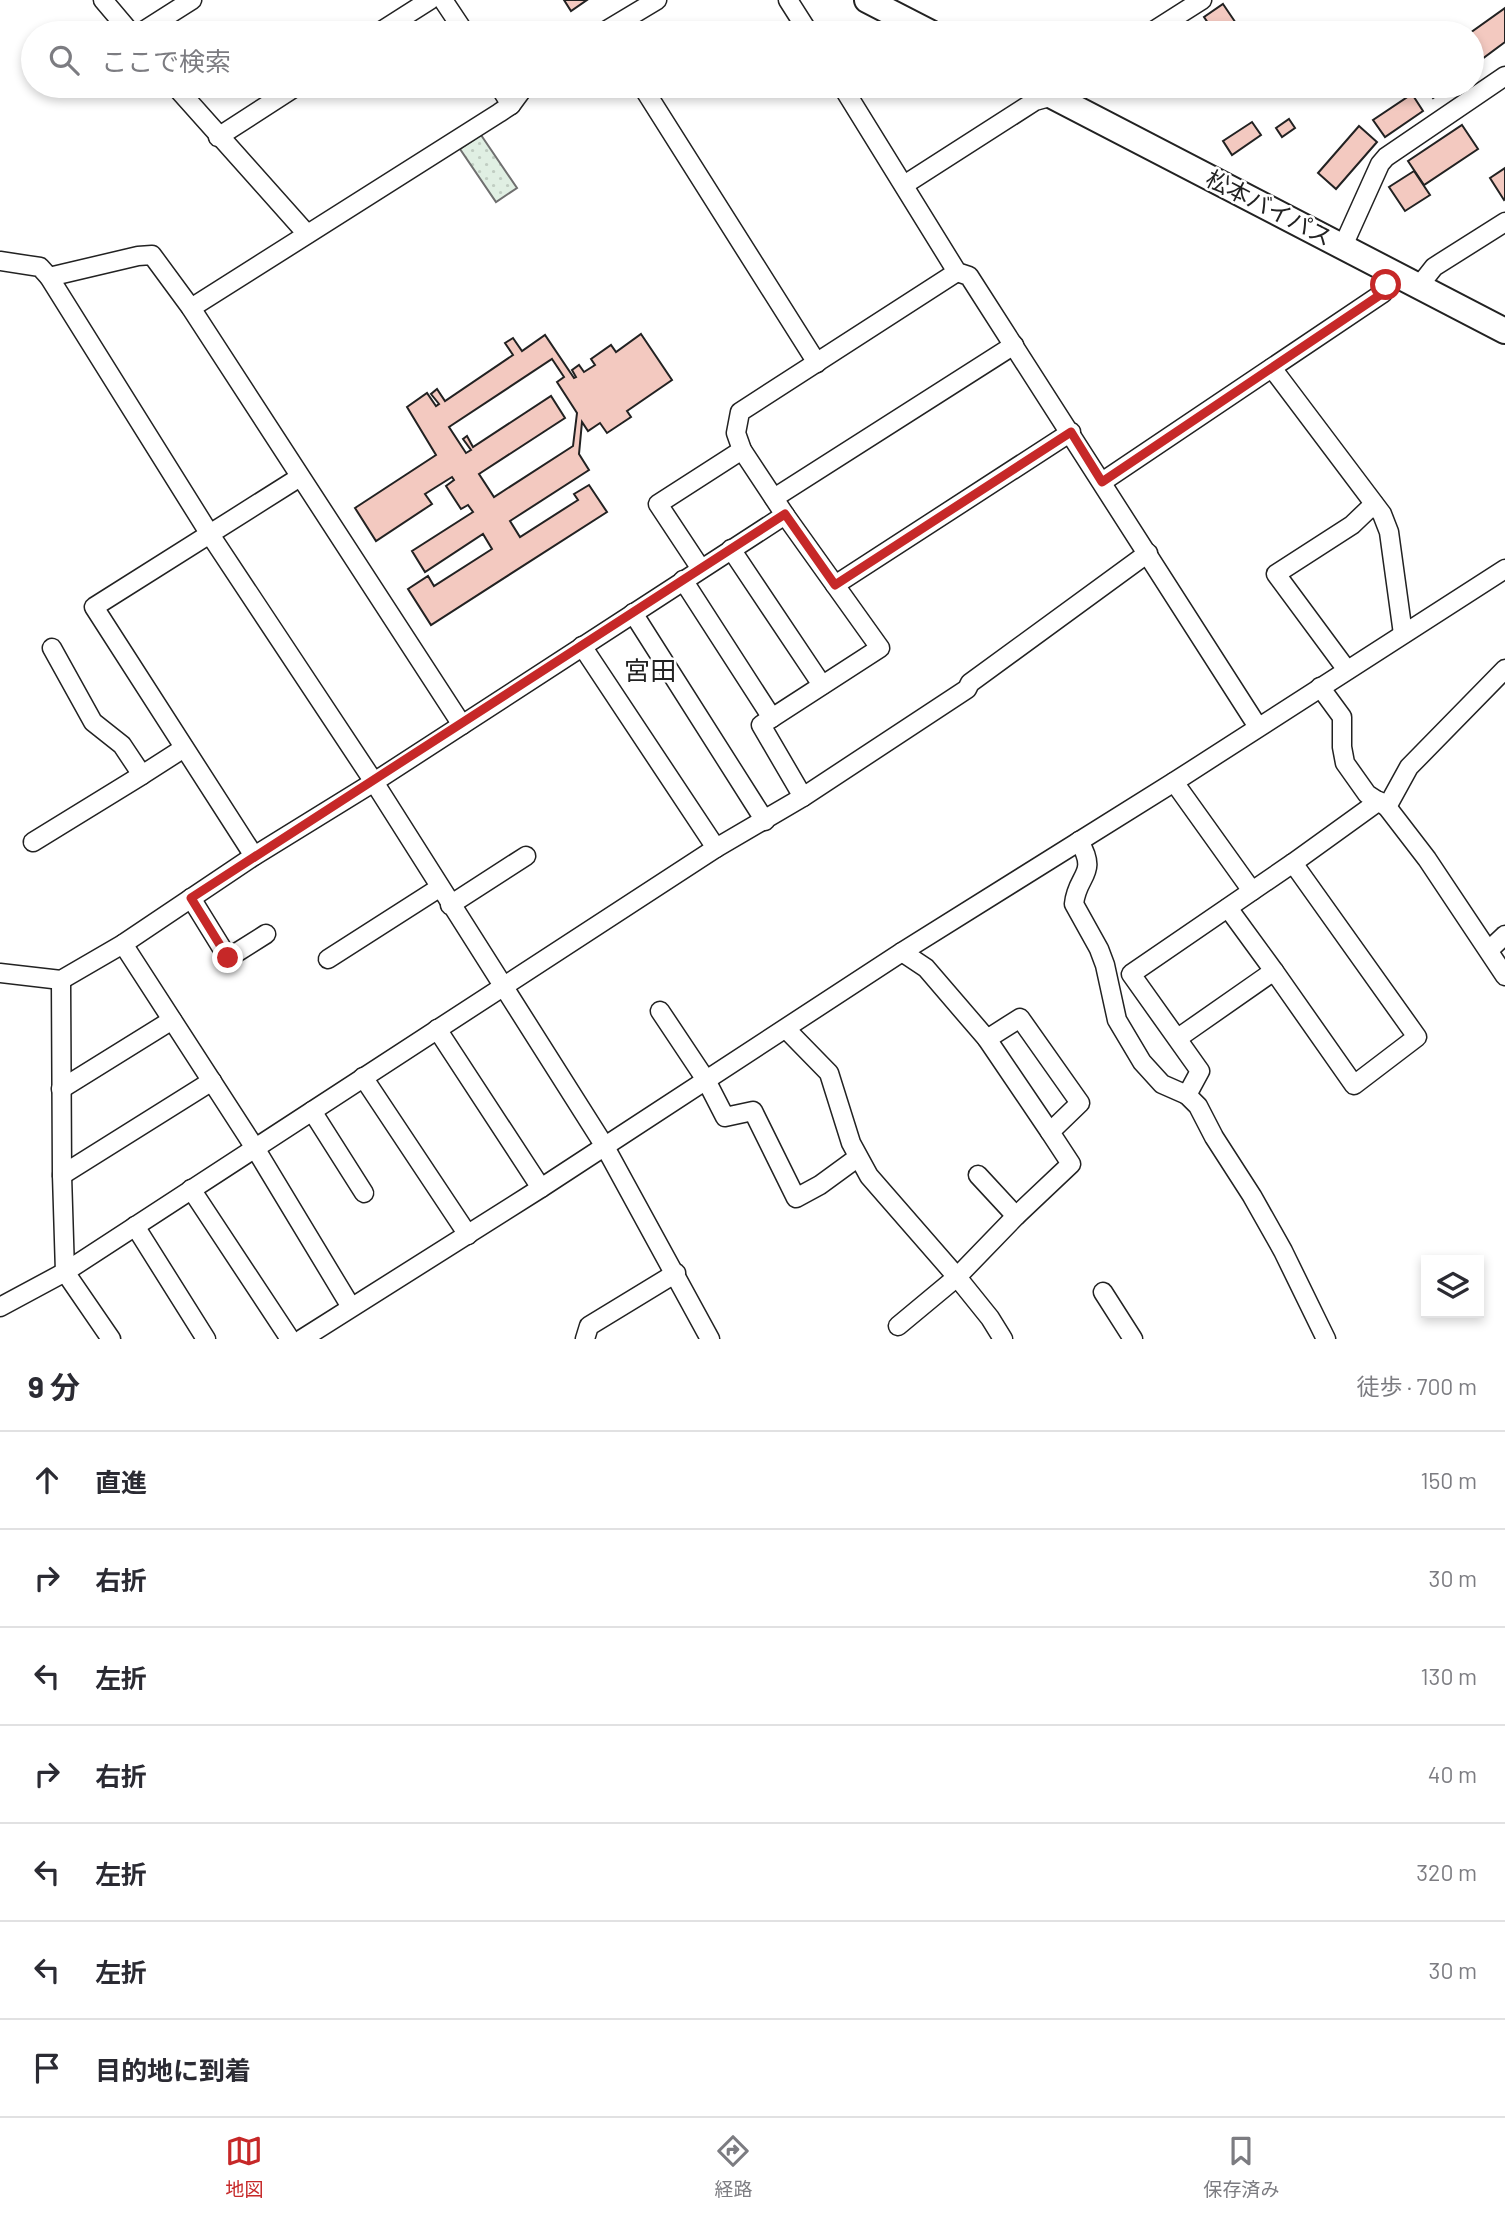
<!DOCTYPE html>
<html lang="ja">
<meta charset="utf-8">
<style>
body{margin:0;font-family:Barlow,"Noto Sans JP",sans-serif;background:#f7f7f7;color:#2b2b33}
.controls{position:absolute;right:21px;bottom:21px;display:grid;overflow:hidden;border-radius:0px;box-shadow:0 4px 10px #0003}
.controls button{width:63px;height:63px;display:grid;place-items:center;padding:0;border:0;border-bottom:2px solid #e1e1e2;background:#fff;color:#2b2b33;font:35px sans-serif}
.stop{position:absolute;width:21px;height:21px;margin:-16px;border:5px solid #c62828;border-radius:50%;background:#fff}
.stop.end{background:#c62828;border-color:#fff;box-shadow:0 2px 7px #0008}
.list{margin:0;padding:0;list-style:none}
h2{display:flex;justify-content:space-between;align-items:center;height:91px;margin:0;padding:0 28px;font-size:30px}
h2 small{font-size:23px;font-weight:400;color:#7c7c81}
.list li{display:grid;grid-template-columns:46px 1fr auto;gap:21px;align-items:center;box-sizing:border-box;height:98px;padding:0 28px;border-top:2px solid #e1e1e2}
.list b{display:block;font-size:26px;white-space:nowrap}
.list em{font-size:23px;font-style:normal;color:#7c7c81}
.icon{flex:none;width:38px;height:38px;fill:none;stroke:currentColor;stroke-width:2;stroke-linecap:round;stroke-linejoin:round}
.map{position:relative;flex:none;width:1505px;height:1339px;overflow:hidden}
.search{position:absolute;background:#fff;box-shadow:0 4px 10px #0003;left:21px;right:21px;top:21px;height:77px;display:flex;align-items:center;gap:18px;box-sizing:border-box;padding:0 24px;border-radius:38px;color:#7c7c81;font-size:26px}
.sheet{height:777px;background:#fff}
nav{display:flex;justify-content:space-around;align-items:center;box-sizing:border-box;height:98px;border-top:2px solid #e1e1e2;background:#fff;font-size:19px;color:#7c7c81}
nav a{display:grid;justify-items:center;gap:4px}
nav .on{color:#c62828}
.map>svg:first-child{display:block}
</style>
<div class="map">
<svg width="1505" height="1339" viewBox="0 0 1505 1339">
<defs>
<pattern id="park-dots" width="8" height="8" patternUnits="userSpaceOnUse" patternTransform="scale(1.75)"><rect width="8" height="8" fill="#e0efe3"/><path d="M2 2h.1M6 6h.1" fill="none" stroke="#c0cdc2" stroke-width="1.8" stroke-linecap="round"/></pattern>
</defs>
<rect width="100%" height="100%" fill="#fff"/>
<polygon fill="url(#park-dots)" stroke="#6f6f6f" stroke-width="2" points="481,135 517,188 496,202 460,149"/>
<g fill="#f3c9c0" stroke="#222" stroke-width="2" fill-rule="evenodd">
<polygon points="564,0 587,0 571,11"/>
<polygon points="1223,4 1242,32 1240,33 1215,33 1204,17"/>
<polygon points="1505,8 1505,42 1478,62 1472,53 1470,33"/>
<polygon points="1424,86 1450,86 1433,98"/>
<polygon points="1412,94 1423,111 1385,137 1373,120"/>
<polygon points="1289,119 1295,128 1282,137 1276,128"/>
<polygon points="1252,122 1261,135 1232,155 1223,141"/>
<polygon points="1462,125 1478,149 1424,185 1408,161"/>
<polygon points="1359,126 1377,142 1336,189 1318,173"/>
<polygon points="1505,168 1505,199 1504,200 1490,178"/>
<polygon points="1414,171 1430,195 1405,211 1389,187"/>
<path d="M641,334L672,380L627,411L631,417L607,433L600,423L588,431L582,422L579,454L589,470L510,521L520,537L578,500L574,494L589,485L607,512L431,625L408,589L428,576L434,586L492,549L483,534L425,572L412,551L473,512L468,505L461,509L446,486L454,480L452,477L425,494L432,504L376,541L355,508L436,455L407,407L427,393L436,406L439,404L431,394L437,389L445,401L513,355L505,343L513,338L522,351L545,335L574,378L576,377L572,370L579,365L584,372L595,365L591,359L611,345L616,352ZM552,359L564,377L557,382L577,413L573,446L494,497L479,474L565,418L551,396L473,447L467,436L463,439L471,450L466,453L449,427Z"/>
</g>
<g fill="none" stroke-linecap="round" stroke-linejoin="round">
<defs>
<g id="minor">
<polyline points="103,0 131,33"/>
<polyline points="443,0 465,33"/>
<polyline points="788,0 809,33"/>
<polyline points="140,33 192,0"/>
<polyline points="378,33 430,0"/>
<polyline points="602,33 657,0"/>
<polyline points="1150,33 1202,0"/>
<polyline points="175,86 307,234"/>
<polyline points="499,86 511,105"/>
<polyline points="642,86 817,363"/>
<polyline points="842,86 957,272 969,276 1258,727"/>
<polyline points="218,137 297,86"/>
<polyline points="904,185 1035,101 1053,96 1068,86"/>
<polyline points="1343,246 1380,164 1386,157 1505,76"/>
<polyline points="0,261 40,267 49,277 209,533 374,782 604,1145 710,1339"/>
<polyline points="957,272 740,412 736,433 742,450 785,515 835,585 1071,432"/>
<polyline points="49,277 138,256 152,255 191,308 462,725"/>
<polyline points="1419,286 1434,267 1505,222"/>
<polyline points="191,308 499,113 511,105 525,86"/>
<polyline points="1272,368 1382,514 1389,532 1403,634"/>
<polyline points="1102,482 1383,293 1393,273"/>
<polyline points="774,498 1014,345"/>
<polyline points="731,549 822,685"/>
<polyline points="701,569 658,504 742,450"/>
<polyline points="683,580 772,718"/>
<polyline points="633,613 765,821"/>
<polyline points="582,646 716,848"/>
<polyline points="52,648 93,722 122,745 142,775 184,748"/>
<polyline points="1347,670 1276,574 1352,525 1374,504"/>
<polyline points="1320,687 1342,717 1342,747 1345,763 1367,794 1387,807 1427,859 1505,976"/>
<polyline points="1174,782 1252,891"/>
<polyline points="803,797 761,725 880,648 835,585"/>
<polyline points="1387,807 1409,767 1505,669"/>
<path d="M1079,841C1099,875 1077,874 1074,904L1099,949L1105,965L1117,1020L1142,1062L1162,1084L1187,1095"/>
<polyline points="33,842 142,775"/>
<polyline points="254,856 94,607 300,477"/>
<polyline points="191,898 228,958 266,934"/>
<polyline points="450,905 526,856"/>
<polyline points="1228,908 1274,971"/>
<polyline points="123,944 255,1148 351,1307"/>
<polyline points="1489,950 1505,935"/>
<polyline points="328,959 439,888"/>
<polyline points="0,973 61,980 123,944 254,856 374,782 785,515"/>
<polyline points="61,980 62,1175 65,1272 111,1339"/>
<polyline points="660,1011 706,1080 725,1117 753,1111 796,1198 820,1185 857,1158"/>
<polyline points="437,1029 541,1188"/>
<polyline points="786,1029 829,1073 851,1143 869,1176 957,1277 990,1318 1003,1339"/>
<polyline points="1178,1038 1274,971 1354,1085 1417,1037 1293,863"/>
<polyline points="987,1039 1050,1132"/>
<polyline points="363,1077 468,1235"/>
<polyline points="61,1089 172,1020"/>
<polyline points="312,1111 364,1193"/>
<polyline points="62,1175 212,1081"/>
<polyline points="978,1175 1016,1216"/>
<polyline points="191,1189 290,1339"/>
<polyline points="135,1226 206,1339"/>
<polyline points="1103,1292 1133,1339"/>
<polyline points="0,1307 65,1272 716,848 803,797 967,689 970,683 1148,553"/>
<polyline points="898,1326 957,1277 1016,1216 1071,1164 1050,1132 1080,1103 1020,1018 987,1039 926,968 902,952"/>
<polyline points="302,1339 541,1188 902,952 1174,782 1505,569"/>
<polyline points="585,1339 589,1326 676,1273"/>
<polyline points="1326,1339 1283,1251 1252,1196 1214,1137 1198,1106 1187,1095 1200,1071 1131,974 1293,863 1379,801"/>
</g>
<g id="highway">
<polyline points="867,0 931,33"/>
<polyline points="1033,86 1505,331"/>
</g>
</defs>
<use href="#minor" stroke="#222" stroke-width="21"/>
<use href="#highway" stroke="#222" stroke-width="28"/>
<use href="#minor" stroke="#fff" stroke-width="18"/>
<use href="#highway" stroke="#fff" stroke-width="24"/>
</g>
<g fill="none" stroke-linecap="round" stroke-linejoin="round">
<polyline stroke="#c62828" stroke-width="9" points="228,958 191,898 785,514 835,585 1071,432 1102,482 1383,293 1386,285"/>
</g>
<g text-anchor="middle" stroke-width="5" stroke-linejoin="round" paint-order="stroke">
<g font-size="23" fill="#222" stroke="#fff">
<text transform="translate(1269 208) rotate(27)" y="8">松本バイパス</text>
</g>
<g font-size="26" fill="#222" stroke="#fff">
<text x="650" y="680">宮田</text>
</g>
</g>
</svg>
<div class="controls">
<button><svg class="icon" aria-label="layers" viewBox="0 0 24 24"><path d="M12 4l9 5-9 5-9-5zM3 14l9 5 9-5"/></svg></button>
</div>
<div class="stop" style="left:1386px;top:285px"></div>
<div class="stop end" style="left:228px;top:958px"></div>
<div class="search"><svg class="icon" aria-label="search" viewBox="0 0 24 24"><circle cx="10" cy="10" r="6"/><path d="M15 15l6 6"/></svg>ここで検索</div>
</div>
<section class="sheet">
<h2>9 分<small>徒歩 · 700 m</small></h2>
<ul class="list">
<li><svg class="icon" aria-label="ahead" viewBox="0 0 24 24"><path d="M12 20V5M6 11l6-6 6 6"/></svg><div><b>直進</b></div><em>150 m</em></li>
<li><svg class="icon" aria-label="right" viewBox="0 0 24 24"><path d="M7 20v-9h11M14 6l5 5-5 5"/></svg><div><b>右折</b></div><em>30 m</em></li>
<li><svg class="icon" aria-label="left" viewBox="0 0 24 24"><path d="M17 20v-9H6M10 6l-5 5 5 5"/></svg><div><b>左折</b></div><em>130 m</em></li>
<li><svg class="icon" aria-label="right" viewBox="0 0 24 24"><path d="M7 20v-9h11M14 6l5 5-5 5"/></svg><div><b>右折</b></div><em>40 m</em></li>
<li><svg class="icon" aria-label="left" viewBox="0 0 24 24"><path d="M17 20v-9H6M10 6l-5 5 5 5"/></svg><div><b>左折</b></div><em>320 m</em></li>
<li><svg class="icon" aria-label="left" viewBox="0 0 24 24"><path d="M17 20v-9H6M10 6l-5 5 5 5"/></svg><div><b>左折</b></div><em>30 m</em></li>
<li><svg class="icon" aria-label="arrive" viewBox="0 0 24 24"><path d="M6 21V4h12l-3 4 3 4H6"/></svg><div><b>目的地に到着</b></div></li>
</ul>
</section>
<nav>
<a class="on"><svg class="icon" aria-label="map" viewBox="0 0 24 24"><path d="M3 6l6-2 6 2 6-2v14l-6 2-6-2-6 2zM9 4v14M15 6v14"/></svg>地図</a>
<a><svg class="icon" aria-label="directions" viewBox="0 0 24 24"><path d="M12 3l9 9-9 9-9-9zM9 14v-3h6M13 9l2 2-2 2"/></svg>経路</a>
<a><svg class="icon" aria-label="saved" viewBox="0 0 24 24"><path d="M7 4h10v16l-5-4-5 4z"/></svg>保存済み</a>
</nav>
